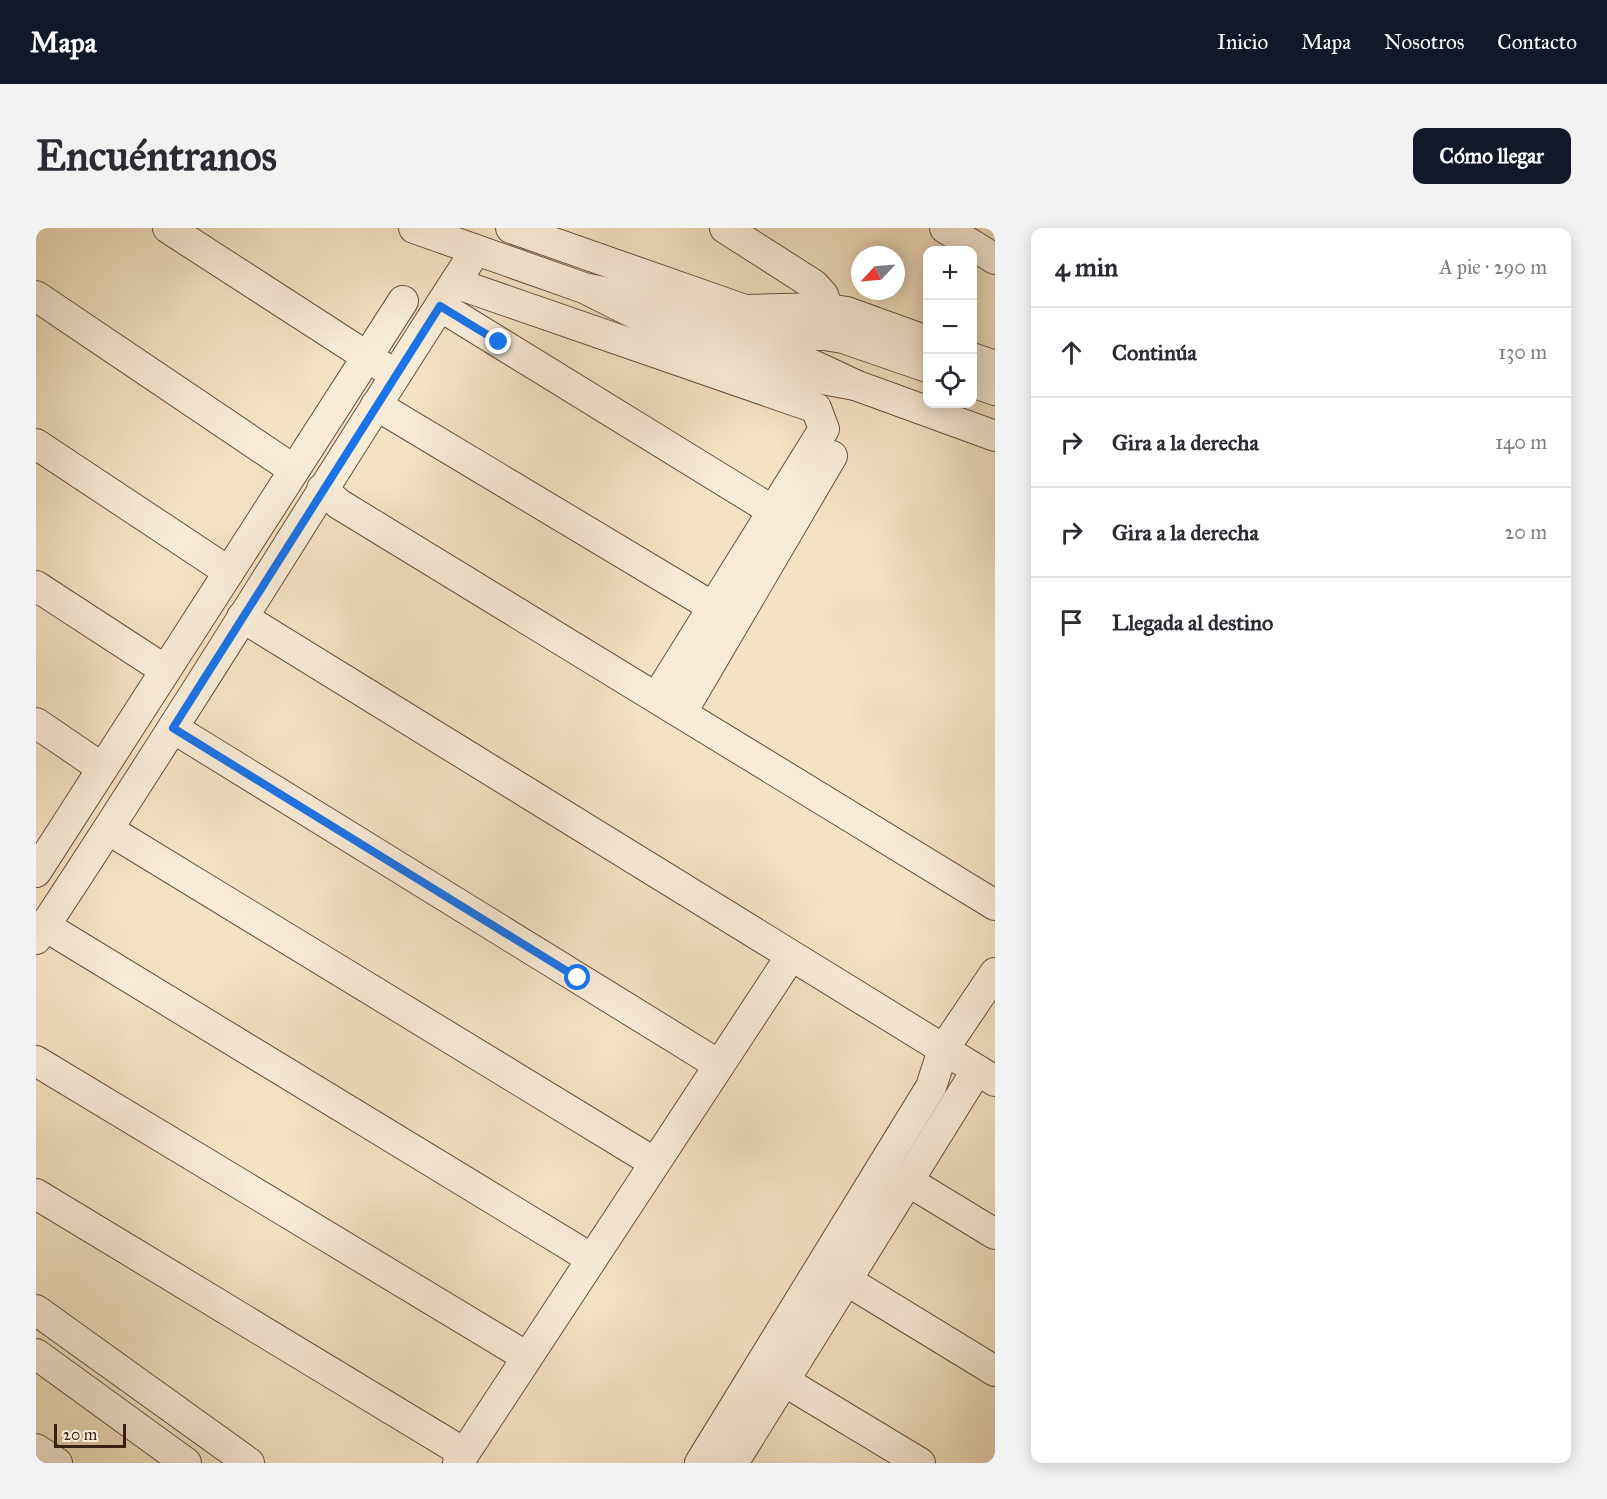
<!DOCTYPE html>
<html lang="es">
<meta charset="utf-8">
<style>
body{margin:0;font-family:"IM FELL Great Primer",serif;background:#f2f2f3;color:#2b2b33}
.controls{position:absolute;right:18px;top:18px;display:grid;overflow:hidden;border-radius:12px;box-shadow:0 3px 15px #0003}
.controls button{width:54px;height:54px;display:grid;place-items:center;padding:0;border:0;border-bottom:2px solid #e1e1e2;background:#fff;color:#2b2b33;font:30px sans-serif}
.compass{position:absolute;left:815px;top:18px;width:54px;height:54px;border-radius:50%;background:#fff;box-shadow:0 3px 15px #0003;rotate:244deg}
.scale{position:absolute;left:18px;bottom:15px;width:72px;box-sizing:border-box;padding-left:6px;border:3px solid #39200f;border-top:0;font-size:16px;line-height:21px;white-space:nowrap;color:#39200f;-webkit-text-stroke:4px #f8ecd7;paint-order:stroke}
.stop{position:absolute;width:18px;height:18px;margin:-14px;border:4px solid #1a73e8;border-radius:50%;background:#fff}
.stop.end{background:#1a73e8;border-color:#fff;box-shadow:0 2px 6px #0008}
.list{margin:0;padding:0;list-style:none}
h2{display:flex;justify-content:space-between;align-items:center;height:78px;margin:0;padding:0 24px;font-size:26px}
h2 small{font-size:20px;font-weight:400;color:#7c7c81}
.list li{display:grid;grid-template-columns:39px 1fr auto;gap:18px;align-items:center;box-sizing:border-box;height:90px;padding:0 24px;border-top:2px solid #e1e1e2}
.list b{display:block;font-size:22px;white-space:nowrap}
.list em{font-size:20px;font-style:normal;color:#7c7c81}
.icon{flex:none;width:33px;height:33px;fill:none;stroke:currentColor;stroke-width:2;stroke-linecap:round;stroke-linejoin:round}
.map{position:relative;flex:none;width:959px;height:1235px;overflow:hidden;border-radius:12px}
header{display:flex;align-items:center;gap:36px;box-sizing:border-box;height:84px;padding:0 30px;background:#111827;color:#fff}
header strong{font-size:28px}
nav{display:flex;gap:33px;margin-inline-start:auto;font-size:21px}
.intro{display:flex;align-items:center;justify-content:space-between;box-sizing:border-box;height:144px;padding:0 36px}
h1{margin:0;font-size:42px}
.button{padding:15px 27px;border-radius:12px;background:#111827;color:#fff;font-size:21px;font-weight:700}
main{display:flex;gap:36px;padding:0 36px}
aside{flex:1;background:#fff;border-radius:12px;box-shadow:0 3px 15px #0003}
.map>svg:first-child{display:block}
</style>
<header>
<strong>Mapa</strong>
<nav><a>Inicio</a><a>Mapa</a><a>Nosotros</a><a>Contacto</a></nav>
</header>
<div class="intro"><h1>Encuéntranos</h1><a class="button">Cómo llegar</a></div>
<main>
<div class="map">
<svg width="959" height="1235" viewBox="0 0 959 1235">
<rect width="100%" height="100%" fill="#f4e2c2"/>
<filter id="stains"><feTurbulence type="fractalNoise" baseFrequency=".00333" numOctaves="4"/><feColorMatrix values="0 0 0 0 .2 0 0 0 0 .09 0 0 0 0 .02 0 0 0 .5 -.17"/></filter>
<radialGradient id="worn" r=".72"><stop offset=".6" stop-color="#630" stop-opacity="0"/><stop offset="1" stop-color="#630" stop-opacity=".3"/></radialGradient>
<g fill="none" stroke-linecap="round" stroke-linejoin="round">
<defs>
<g id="minor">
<polyline points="132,0 347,139"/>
<path d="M378,0L548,60L634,103L674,119L749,144L819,157C732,115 642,78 548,60"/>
<polyline points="475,0 709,82 786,80 811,84 891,113"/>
<polyline points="689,0 778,57 787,67 792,81"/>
<polyline points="909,0 959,31"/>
<polyline points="419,55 780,180 788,201 621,469"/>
<polyline points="0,68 258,242"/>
<polyline points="404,78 737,283"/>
<polyline points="724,107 788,107 807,110 891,139"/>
<polyline points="936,130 959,138"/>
<polyline points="936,154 959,162"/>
<polyline points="819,157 959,208"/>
<polyline points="340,177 677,379"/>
<polyline points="0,216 193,344"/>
<polyline points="286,261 303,276 959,677"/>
<polyline points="0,358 129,442"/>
<polyline points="206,389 959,853"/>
<polyline points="646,484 796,228"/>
<polyline points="0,495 66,540"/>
<polyline points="137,500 683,837"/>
<polyline points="73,602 619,935"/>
<polyline points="0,644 367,73"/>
<polyline points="9,698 556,1031"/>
<path d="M0,711C151,484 291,251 440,22"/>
<polyline points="0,833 491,1129"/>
<polyline points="872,953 959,1006"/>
<polyline points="0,966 428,1225"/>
<polyline points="810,1052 959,1143"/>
<polyline points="0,1082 213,1235"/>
<polyline points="0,1126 150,1235"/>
<polyline points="748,1153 884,1235"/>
<polyline points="0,1221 21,1235"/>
<polyline points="422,1235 755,728"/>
<polyline points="664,1235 895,859 907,822 959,745"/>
<polyline points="697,1235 941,842"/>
</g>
</defs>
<use href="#minor" stroke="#68503c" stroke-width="32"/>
<use href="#minor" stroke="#f8ecd7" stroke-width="30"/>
</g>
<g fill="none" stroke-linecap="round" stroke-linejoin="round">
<polyline stroke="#1a73e8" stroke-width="8" points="463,114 404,78 137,500 542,750"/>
</g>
<rect width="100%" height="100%" filter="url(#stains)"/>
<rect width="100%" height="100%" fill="url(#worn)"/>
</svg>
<div class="controls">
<button>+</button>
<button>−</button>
<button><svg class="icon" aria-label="locate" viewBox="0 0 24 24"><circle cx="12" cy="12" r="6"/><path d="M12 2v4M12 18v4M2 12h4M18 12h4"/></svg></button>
</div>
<svg class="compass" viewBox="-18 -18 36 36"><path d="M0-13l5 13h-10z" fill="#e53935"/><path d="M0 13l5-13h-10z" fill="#7c7c81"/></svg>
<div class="scale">20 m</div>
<div class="stop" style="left:542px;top:750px"></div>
<div class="stop end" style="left:463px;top:114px"></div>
</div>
<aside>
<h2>4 min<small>A pie · 290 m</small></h2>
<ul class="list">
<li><svg class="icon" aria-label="ahead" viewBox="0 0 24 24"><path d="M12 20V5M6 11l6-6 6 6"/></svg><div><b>Continúa</b></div><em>130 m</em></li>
<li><svg class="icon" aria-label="right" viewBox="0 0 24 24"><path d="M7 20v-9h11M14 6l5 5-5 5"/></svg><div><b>Gira a la derecha</b></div><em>140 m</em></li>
<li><svg class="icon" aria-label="right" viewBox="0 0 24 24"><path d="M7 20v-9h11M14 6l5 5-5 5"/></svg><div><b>Gira a la derecha</b></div><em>20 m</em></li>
<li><svg class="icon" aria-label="arrive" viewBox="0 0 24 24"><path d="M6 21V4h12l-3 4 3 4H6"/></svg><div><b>Llegada al destino</b></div></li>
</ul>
</aside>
</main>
